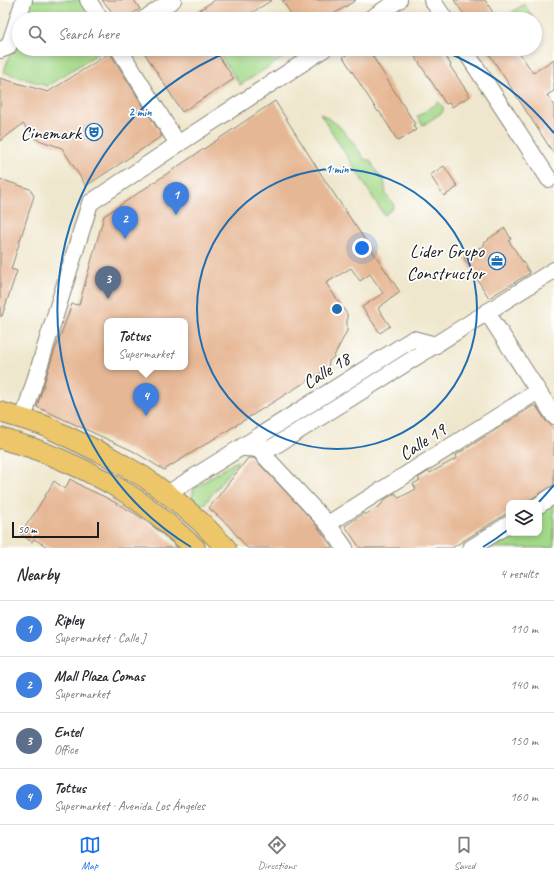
<!DOCTYPE html>
<meta charset="utf-8">
<style>
body{margin:0;font-family:Caveat,sans-serif;background:#f7f7f7;color:#2b2b33}
.controls{position:absolute;right:12px;bottom:12px;display:grid;overflow:hidden;border-radius:8px;box-shadow:0 2px 6px #0003}
.controls button{width:36px;height:36px;display:grid;place-items:center;padding:0;border:0;border-bottom:1px solid #e1e1e2;background:#fff;color:#2b2b33;font:20px sans-serif}
.scale{position:absolute;left:12px;bottom:10px;width:87px;box-sizing:border-box;padding-left:4px;border:2px solid #1c1c1c;border-top:0;font-size:11px;line-height:14px;white-space:nowrap;color:#1c1c1c;-webkit-text-stroke:3px #fff;paint-order:stroke}
.you{position:absolute;left:362px;top:248px;width:14px;height:14px;margin:-10px;border:3px solid #fff;border-radius:50%;background:#1a73e8;box-shadow:0 0 0 6px #1a73e833}
.badge{display:grid;place-items:center;width:26px;height:26px;border-radius:50%;background:#1a73e8;color:#fff;font-size:13px;font-weight:700}
.pin{position:absolute;translate:-50% -33px;filter:drop-shadow(0 1px 2px #0008)}
.pin::after{content:'';position:absolute;top:21px;width:14px;height:12px;background:inherit;clip-path:polygon(0 0,100% 0,50% 100%)}
.popup{position:absolute;left:104px;top:318px;width:84px;height:52px;box-sizing:border-box;display:grid;place-content:center;border-radius:8px;background:#fff;filter:drop-shadow(0 1px 3px #0005);font-size:13px;white-space:nowrap;color:#7c7c81}
.popup b{font-size:15px;color:#2b2b33}
.popup::after{content:'';position:absolute;left:50%;top:100%;margin-left:-8px;border:8px solid transparent;border-top-color:#fff}
.list{margin:0;padding:0;list-style:none}
h2{display:flex;justify-content:space-between;align-items:center;height:52px;margin:0;padding:0 16px;font-size:17px}
h2 small{font-size:13px;font-weight:400;color:#7c7c81}
.list li{display:grid;grid-template-columns:26px 1fr auto;gap:12px;align-items:center;box-sizing:border-box;height:56px;padding:0 16px;border-top:1px solid #e1e1e2}
.list b{display:block;font-size:15px;white-space:nowrap}
.list p{margin:0;font-size:13px;white-space:nowrap;color:#7c7c81}
.list em{font-size:13px;font-style:normal;color:#7c7c81}
.icon{flex:none;width:22px;height:22px;fill:none;stroke:currentColor;stroke-width:2;stroke-linecap:round;stroke-linejoin:round}
.map{position:relative;flex:none;width:554px;height:548px;overflow:hidden}
.search{position:absolute;background:#fff;box-shadow:0 2px 6px #0003;left:12px;right:12px;top:12px;height:44px;display:flex;align-items:center;gap:10px;box-sizing:border-box;padding:0 14px;border-radius:22px;color:#7c7c81;font-size:15px}
.sheet{height:276px;background:#fff}
nav{display:flex;justify-content:space-around;align-items:center;box-sizing:border-box;height:56px;border-top:1px solid #e1e1e2;background:#fff;font-size:11px;color:#7c7c81}
nav a{display:grid;justify-items:center;gap:2px}
nav .on{color:#1a73e8}
.map>svg:first-child{display:block}
</style>
<div class="map">
<svg width="554" height="548" viewBox="0 0 554 548">
<rect width="100%" height="100%" fill="#fff"/>
<filter id="ink" filterUnits="userSpaceOnUse"><feTurbulence type="fractalNoise" baseFrequency=".025" numOctaves="2"/><feDisplacementMap in="SourceGraphic" scale="8" xChannelSelector="R" yChannelSelector="G"/><feConvolveMatrix kernelMatrix="1 2 1 2 8 2 1 2 1" color-interpolation-filters="sRGB"/></filter>
<filter id="wash" filterUnits="userSpaceOnUse"><feTurbulence type="fractalNoise" baseFrequency=".012" numOctaves="4" result="noise"/><feDisplacementMap in="SourceGraphic" scale="16" xChannelSelector="R" yChannelSelector="G"/><feGaussianBlur stdDeviation="0.9" result="paint"/><feColorMatrix in="noise" values="0 0 0 0 0 0 0 0 0 0 0 0 0 0 0 0 0 1.4 0 .05"/><feComposite in="paint" operator="in"/></filter>
<g filter="url(#wash)">
<rect width="100%" height="100%" fill="#efe7cd"/>
<g fill="#a4d989" stroke="#607a52">
<polygon points="28,0 83,0 97,19 21,19"/>
<polygon points="524,4 534,19 515,19 511,13"/>
<polygon points="19,26 19,49 105,49 47,86 4,72"/>
<polygon points="216,49 285,49 289,54 240,85"/>
<polygon points="439,102 444,109 442,110 443,112 423,125 417,117"/>
<polygon points="320,113 338,125 355,145 365,160 370,160 378,174 384,179 386,195 394,205 392,209 384,215"/>
<polygon points="238,461 202,507 193,500 192,497 194,488 233,463"/>
<polygon points="554,503 554,548 485,548 509,533 539,533 539,513"/>
</g>
<g id="blocks">
<g fill="#e6b794" fill-rule="evenodd">
<polygon points="102,0 134,0 140,9 124,19 117,19 109,8"/>
<polygon points="215,0 272,0 242,19 185,19"/>
<polygon points="282,0 356,0 326,19 294,19"/>
<polygon points="454,0 485,0 497,19 467,19"/>
<polygon points="142,49 214,49 234,79 182,112"/>
<polygon points="355,49 368,49 415,124 413,125 416,130 398,141 379,111 378,112 343,57"/>
<polygon points="410,49 441,49 451,65 450,66 470,96 452,107 449,103 446,104"/>
<polygon points="486,49 517,49 533,73 554,59 554,91 547,95 554,106 554,154"/>
<polygon points="110,53 162,136 86,186 62,148 36,139 23,124 0,141 0,78 48,92"/>
<path d="M275,101L326,182L400,292L378,308L390,326L380,333L362,307L383,293L370,274L360,281L351,268L326,283L347,314V331L333,358L329,361L328,368L164,470L133,451L37,407L50,364L72,304L79,305L104,216ZM107,321H185V367H107Z"/>
<polygon points="444,166 458,187 444,196 430,175"/>
<polygon points="0,179 30,189 34,196 11,269 17,271 2,316 0,316"/>
<polygon points="505,228 511,239 509,241 530,273 489,298 464,258 484,245 484,243 489,240 488,239"/>
<polygon points="533,406 536,406 546,421 551,425 554,430 554,485 524,503 509,503 509,512 452,548 360,548 345,526 364,513 365,515 381,505 384,500 395,493 399,498 416,489 413,484 420,480 418,478 429,471 430,473 457,458 456,455"/>
<polygon points="248,458 254,458 314,522 333,548 247,548 228,525 209,508"/>
<polygon points="70,479 85,488 103,496 136,514 155,528 178,548 49,548 34,539 32,542 20,534 34,514 54,481 65,489"/>
</g>
</g>
</g>
<g filter="url(#ink)">
<use href="#blocks" fill-opacity="0" stroke="#868274" stroke-width="1"/>
<g fill="none" stroke-linecap="round" stroke-linejoin="round">
<defs>
<g id="minor">
<polyline points="88,0 100,19"/>
<polyline points="432,0 445,19"/>
<polyline points="144,19 173,0"/>
<polyline points="370,19 399,0"/>
<polyline points="119,49 178,144"/>
<polyline points="464,49 549,179"/>
<polyline points="0,50 8,47 10,43 24,0"/>
<polyline points="487,312 554,416"/>
<polyline points="23,419 90,203 178,144 324,49"/>
<path d="M241,448C254,447 260,452 273,447L554,270"/>
<polyline points="259,450 328,524 345,548"/>
<polyline points="167,494 413,339 436,345"/>
<polyline points="539,505 554,495"/>
<polyline points="328,524 538,391"/>
<polyline points="471,548 509,524"/>
</g>
<g id="major">
<polyline points="0,412 43,425 108,456 144,477 174,499 202,523 226,548"/>
<path d="M0,438C12,442 23,445 35,449C67,461 99,476 128,494C152,509 174,529 195,548"/>
</g>
</defs>
<use href="#minor" stroke="#868274" stroke-width="18"/>
<use href="#major" stroke="#868274" stroke-width="22"/>
<use href="#minor" stroke="#fff" stroke-width="16"/>
<use href="#major" stroke="#ecc669" stroke-width="20"/>
</g>
</g>
<g fill="none" stroke="#1f6fb2" stroke-width="2">
<circle cx="337" cy="309" r="140"/>
<path d="M554 485A279 279 0 0 1 538 503M509 529A279 279 0 0 1 483 547M191 547A279 279 0 0 1 235 49M439 49A279 279 0 0 1 554 133"/>
</g>
<defs>
<symbol id="theatre-ring" viewBox="-11 -11 22 22"><circle r="9.5" fill="#fff" stroke="#1f6fb2" stroke-width="1.5"/><path d="M-5-5.5Q0-4 5-5.5V0Q5 5 0 6Q-5 5-5 0ZM-3.3-2.5H-1v1.5H-3.3ZM1-2.5H3.3v1.5H1ZM-2.8 1Q0 5.5 2.8 1Z" fill="#1f6fb2"/></symbol>
<symbol id="office-ring" viewBox="-11 -11 22 22"><circle r="9.5" fill="#fff" stroke="#1f6fb2" stroke-width="1.5"/><path d="M-6-3h4V-5.5h4V-3h4V5H-6ZM-1-4.5V-3h2v-1.5ZM-6 0V1H6V0Z" fill="#1f6fb2"/></symbol>
</defs>
<g fill-rule="evenodd">
<use href="#theatre-ring" x="84" y="122" width="20" height="20"/>
<use href="#office-ring" x="487" y="251" width="20" height="20"/>
</g>
<g text-anchor="middle" stroke-width="3.5" stroke-linejoin="round" paint-order="stroke">
<g font-size="19" fill="#1c1c1c" stroke="#fff" text-anchor="end">
<text x="81" y="139">Cinemark</text>
<text x="484" y="257">Lider Grupo<tspan x="484" dy="22">Constructor</tspan></text>
</g>
<g font-size="19" fill="#1c1c1c" stroke="#fff">
<text transform="translate(326 370) rotate(-32)" y="7">Calle 18</text>
<text transform="translate(422 441) rotate(-33)" y="7">Calle 19</text>
</g>
</g>
<circle cx="337" cy="309" r="6" fill="#1f6fb2" stroke="#fff" stroke-width="2"/>
<g font-size="12" text-anchor="middle" font-weight="bold" fill="#1f6fb2" stroke="#fff" stroke-width="3.5" stroke-linejoin="round" paint-order="stroke">
<text x="140" y="116">2 min</text>
<text x="337" y="173">1 min</text>
</g>
</svg>
<div class="controls">
<button><svg class="icon" aria-label="layers" viewBox="0 0 24 24"><path d="M12 4l9 5-9 5-9-5zM3 14l9 5 9-5"/></svg></button>
</div>
<div class="scale">50 m</div>
<div class="you"></div>
<div class="pin badge" style="left:176px;top:215px;background:#3f7fe0">1</div>
<div class="pin badge" style="left:125px;top:239px;background:#3f7fe0">2</div>
<div class="pin badge" style="left:108px;top:299px;background:#5c6f8a">3</div>
<div class="pin badge" style="left:146px;top:416px;background:#3f7fe0">4</div>
<div class="popup"><b>Tottus</b>Supermarket</div>
<div class="search"><svg class="icon" aria-label="search" viewBox="0 0 24 24"><circle cx="10" cy="10" r="6"/><path d="M15 15l6 6"/></svg>Search here</div>
</div>
<section class="sheet">
<h2>Nearby<small>4 results</small></h2>
<ul class="list">
<li><span class="badge" style="background:#3f7fe0">1</span><div><b>Ripley</b><p>Supermarket · Calle J</p></div><em>110 m</em></li>
<li><span class="badge" style="background:#3f7fe0">2</span><div><b>Mall Plaza Comas</b><p>Supermarket</p></div><em>140 m</em></li>
<li><span class="badge" style="background:#5c6f8a">3</span><div><b>Entel</b><p>Office</p></div><em>150 m</em></li>
<li><span class="badge" style="background:#3f7fe0">4</span><div><b>Tottus</b><p>Supermarket · Avenida Los Ángeles</p></div><em>160 m</em></li>
</ul>
</section>
<nav>
<a class="on"><svg class="icon" aria-label="map" viewBox="0 0 24 24"><path d="M3 6l6-2 6 2 6-2v14l-6 2-6-2-6 2zM9 4v14M15 6v14"/></svg>Map</a>
<a><svg class="icon" aria-label="directions" viewBox="0 0 24 24"><path d="M12 3l9 9-9 9-9-9zM9 14v-3h6M13 9l2 2-2 2"/></svg>Directions</a>
<a><svg class="icon" aria-label="saved" viewBox="0 0 24 24"><path d="M7 4h10v16l-5-4-5 4z"/></svg>Saved</a>
</nav>
